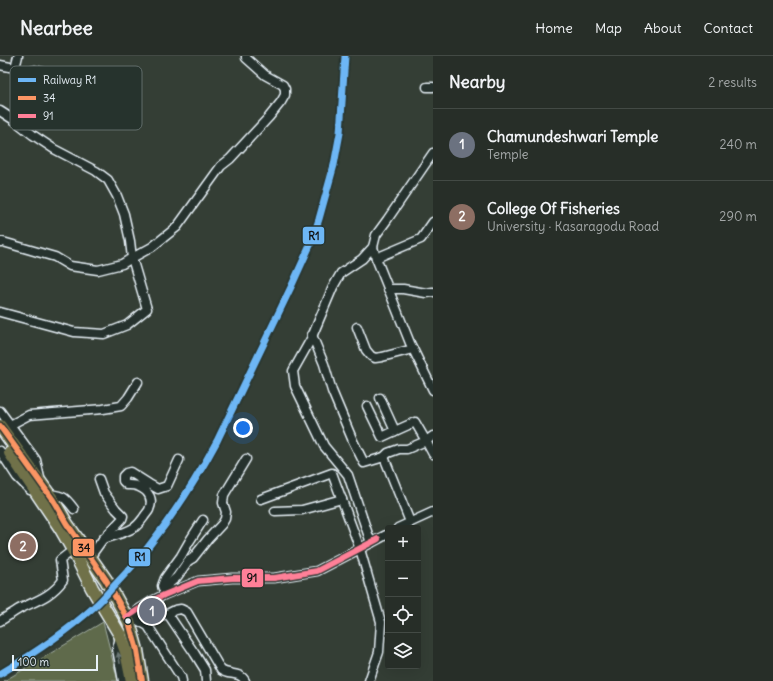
<!DOCTYPE html>
<meta charset="utf-8">
<style>
body{margin:0;font-family:Delius,sans-serif;background:#333a34;color:#f1f3f6}
.controls{position:absolute;right:12px;bottom:12px;display:grid;overflow:hidden;border-radius:4px;box-shadow:0 4px 16px #0002}
.controls button{width:36px;height:36px;display:grid;place-items:center;padding:0;border:0;border-bottom:1px solid #434a45;background:#272e28;color:#f1f3f6;font:20px sans-serif}
.scale{position:absolute;left:12px;bottom:10px;width:86px;box-sizing:border-box;padding-left:4px;border:2px solid #e8f1f8;border-top:0;font-size:11px;line-height:14px;white-space:nowrap;color:#e8f1f8;-webkit-text-stroke:3px #26332d;paint-order:stroke}
.you{position:absolute;left:243px;top:372px;width:14px;height:14px;margin:-10px;border:3px solid #fff;border-radius:50%;background:#1a73e8;box-shadow:0 0 0 6px #1a73e833}
.badge{display:grid;place-items:center;width:26px;height:26px;border-radius:50%;background:#ffd166;color:#fff;font-size:13px;font-weight:700}
.pin{position:absolute;translate:-50% -50%;border:2px solid #fff;box-shadow:0 1px 4px #0006}
.list{margin:0;padding:0;list-style:none}
h2{display:flex;justify-content:space-between;align-items:center;height:52px;margin:0;padding:0 16px;font-size:17px}
h2 small{font-size:13px;font-weight:400;color:#a4a8a8}
.list li{display:grid;grid-template-columns:26px 1fr auto;gap:12px;align-items:center;box-sizing:border-box;height:72px;padding:0 16px;border-top:1px solid #434a45}
.list b{display:block;font-size:15px;white-space:nowrap}
.list p{margin:0;font-size:13px;white-space:nowrap;color:#a4a8a8}
.list em{font-size:13px;font-style:normal;color:#a4a8a8}
.icon{flex:none;width:22px;height:22px;fill:none;stroke:currentColor;stroke-width:2;stroke-linecap:round;stroke-linejoin:round}
.map{position:relative;flex:none;width:433px;height:625px;overflow:hidden}
header{display:flex;align-items:center;gap:24px;box-sizing:border-box;height:56px;padding:0 20px;background:#272e28;border-bottom:1px solid #434a45}
header strong{font-size:19px}
nav{display:flex;gap:22px;margin-inline-start:auto;font-size:14px}
main{display:flex}
aside{flex:1;background:#272e28}
.map>svg:first-child{display:block}
</style>
<header>
<strong>Nearbee</strong>
<nav><a>Home</a><a>Map</a><a>About</a><a>Contact</a></nav>
</header>
<main>
<div class="map">
<svg width="433" height="625" viewBox="0 0 433 625">
<rect width="100%" height="100%" fill="#343e35"/>
<filter id="ink" filterUnits="userSpaceOnUse"><feTurbulence type="fractalNoise" baseFrequency=".025" numOctaves="2"/><feDisplacementMap in="SourceGraphic" scale="8" xChannelSelector="R" yChannelSelector="G"/><feConvolveMatrix kernelMatrix="1 2 1 2 8 2 1 2 1" color-interpolation-filters="sRGB"/></filter>
<g filter="url(#ink)">
<polygon fill="#5e6a4c" stroke="#a3aea2" points="103,566 118,625 4,625"/>
<polygon fill="#6c6b56" stroke="#e8f1f8" points="35,9 56,14 61,20 56,42 50,45 28,37 22,31 27,11"/>
<g fill="none" stroke-linecap="round" stroke-linejoin="round">
<defs>
<g id="minor">
<polyline points="0,9 15,12 18,0"/>
<polyline points="427,31 433,31"/>
<polyline points="0,55 14,64 33,79 54,93 96,115 108,124 117,140 124,158 130,185 132,202 122,208 98,214 70,210 55,201 3,186 0,186"/>
<polyline points="433,97 387,164 376,179 373,191 376,202 410,287 433,334"/>
<polyline points="376,202 421,183 433,166"/>
<polyline points="388,233 403,233 426,237 433,236"/>
<polyline points="0,256 74,276 104,278 127,269 147,253 132,202 152,191 177,171 221,110 230,103 269,61 281,46 285,39 285,33 283,29 265,19 246,2 246,0"/>
<polyline points="357,271 366,294 371,300 375,302 382,301 413,293"/>
<polyline points="312,279 324,308 332,335 353,385 364,407 384,401 410,466"/>
<polyline points="380,342 395,375 415,366 426,385 407,393 399,393 388,397 384,401"/>
<polyline points="367,350 382,381 395,375"/>
<polyline points="0,355 36,404 40,422"/>
<polyline points="10,369 29,359 103,353 121,350 128,342 138,326"/>
<polyline points="433,380 426,385 433,398"/>
<polyline points="0,395 17,421 30,434"/>
<path d="M49,438C64,440 65,441 74,453"/>
<polyline points="261,443 332,417 360,493 381,566 379,596 369,625"/>
<polyline points="275,455 302,454 342,443"/>
<polyline points="398,472 433,456"/>
<path d="M103,483C114,480 126,477 135,471C139,468 141,465 144,461C145,459 148,456 149,454C156,438 141,428 127,429L123,425V420L126,417L130,416L149,428L158,433L167,430L179,404"/>
<polyline points="371,487 348,419 324,390 295,330 293,315 311,283 333,231 341,217 362,203 373,191"/>
<polyline points="90,501 103,483 122,463 123,460 116,453 104,437 99,423"/>
<polyline points="163,533 177,521 188,505 193,502 208,483 222,468 225,463 226,456 223,447 224,439 246,403"/>
<polyline points="164,534 162,530 165,522 181,500 189,486 203,464"/>
<path d="M167,558L175,554L181,553L187,556L221,614C229,620 240,615 245,625"/>
<polyline points="127,561 152,545 164,539 198,525 232,522 274,522 317,515 388,478"/>
<polyline points="129,561 139,559 153,562 167,558 170,561 195,598 205,614 206,625"/>
<polyline points="129,562 137,564 148,570 181,621 182,625"/>
<path d="M0,565C6,561 13,557 19,553C36,545 52,540 63,524L60,504L73,494"/>
<polyline points="120,581 117,593 123,625"/>
</g>
<g id="highway">
<polyline points="0,370 53,444 67,468 106,524 122,553 129,566 137,594 142,625"/>
<polyline points="10,397 61,473 73,494 92,532 120,579 126,596 132,625"/>
</g>
</defs>
<use href="#minor" stroke="#e8f1f8" stroke-width="11"/>
<use href="#highway" stroke="#e8f1f8" stroke-width="15"/>
<use href="#minor" stroke="#26332d" stroke-width="8"/>
<use href="#highway" stroke="#6f714a" stroke-width="12"/>
<defs>
<polyline id="bus-1" points="0,370 53,444 67,468 106,524 122,553 129,566 137,594 142,625"/>
<polyline id="bus-2" points="127,561 152,545 164,539 198,525 232,522 274,522 317,515 378,483"/>
</defs>
<use href="#bus-1" stroke="#26332d" stroke-width="9"/>
<use href="#bus-2" stroke="#26332d" stroke-width="9"/>
<use href="#bus-1" stroke="#fb9564" stroke-width="6"/>
<use href="#bus-2" stroke="#ff8098" stroke-width="6"/>
<defs>
<path id="rail-1" d="M0,618C33,598 65,577 94,551C101,545 107,538 113,531C156,487 188,439 217,385L292,229L312,185L319,163L334,109L340,77L345,0"/>
</defs>
<use href="#rail-1" stroke="#26332d" stroke-width="10"/>
<use href="#rail-1" stroke="#6db6f5" stroke-width="7"/>
</g>
<defs><path id="oneway-solid" d="M-6-.8H1V-3.2L6.5 0L1 3.2V.8H-6Z"/></defs>
<use fill="#6a7674" href="#oneway-solid" transform="translate(119 602) rotate(-101)"/>
</g>
<circle fill="#e8f1f8" stroke="#26332d" stroke-width="1.5" cx="128" cy="565" r="3.5"/>
<rect x="10" y="10" width="132" height="64" rx="6" fill="#26332d" stroke="#606c6a" stroke-width="1"/>
<rect x="18" y="22" width="18" height="4" fill="#6db6f5"/>
<rect x="18" y="40" width="18" height="4" fill="#fb9564"/>
<rect x="18" y="58" width="18" height="4" fill="#ff8098"/>
<g font-size="11" fill="#e8f1f8">
<text x="43" y="28">Railway R1</text>
<text x="43" y="46">34</text>
<text x="43" y="64">91</text>
</g>
<g stroke="#26332d" stroke-width="1.5">
<rect x="302" y="170" width="23" height="19" rx="4" fill="#6db6f5"/>
<rect x="72" y="482" width="23" height="19" rx="4" fill="#fb9564"/>
<rect x="128" y="492" width="23" height="19" rx="4" fill="#6db6f5"/>
<rect x="241" y="512" width="23" height="20" rx="4" fill="#ff8098"/>
</g>
<g font-size="11" text-anchor="middle" font-weight="bold" fill="#111">
<text x="314" y="184">R1</text>
<text x="84" y="496">34</text>
<text x="140" y="505">R1</text>
<text x="252" y="526">91</text>
</g>
</svg>
<div class="controls">
<button>+</button>
<button>−</button>
<button><svg class="icon" aria-label="locate" viewBox="0 0 24 24"><circle cx="12" cy="12" r="6"/><path d="M12 2v4M12 18v4M2 12h4M18 12h4"/></svg></button>
<button><svg class="icon" aria-label="layers" viewBox="0 0 24 24"><path d="M12 4l9 5-9 5-9-5zM3 14l9 5 9-5"/></svg></button>
</div>
<div class="scale">100 m</div>
<div class="you"></div>
<div class="pin badge" style="left:152px;top:555px;background:#6b7280">1</div>
<div class="pin badge" style="left:23px;top:490px;background:#8d6e63">2</div>
</div>
<aside>
<h2>Nearby<small>2 results</small></h2>
<ul class="list">
<li><span class="badge" style="background:#6b7280">1</span><div><b>Chamundeshwari Temple</b><p>Temple</p></div><em>240 m</em></li>
<li><span class="badge" style="background:#8d6e63">2</span><div><b>College Of Fisheries</b><p>University · Kasaragodu Road</p></div><em>290 m</em></li>
</ul>
</aside>
</main>
